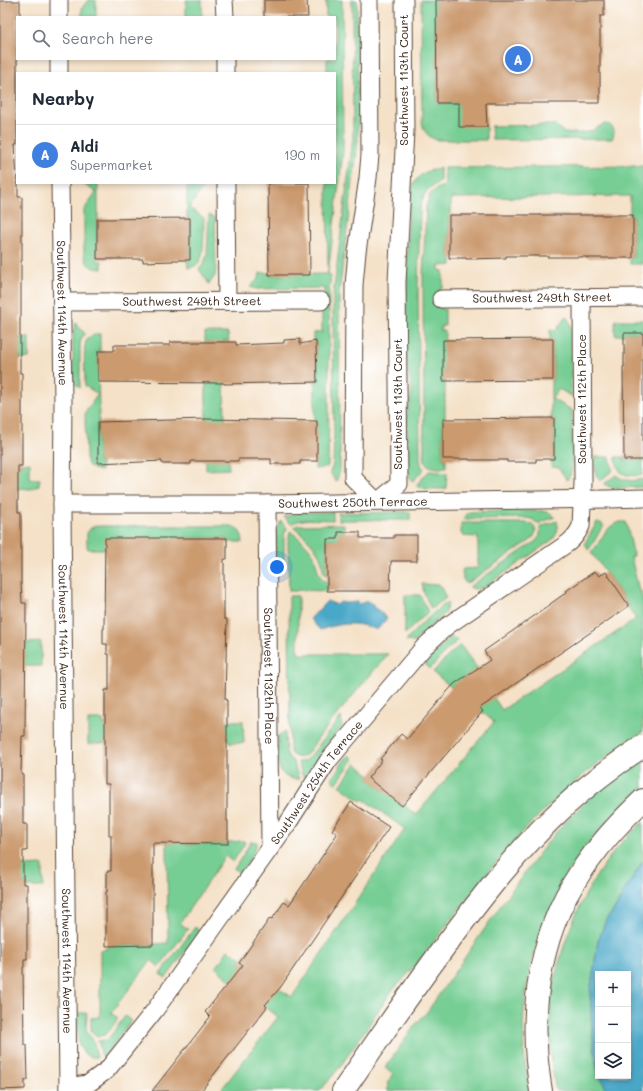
<!DOCTYPE html>
<meta charset="utf-8">
<style>
body{margin:0;font-family:Mali,sans-serif;background:#f2f2f3;color:#1f2937}
.controls{position:absolute;right:12px;bottom:12px;display:grid;overflow:hidden;border-radius:0px;box-shadow:0 2px 6px #0003}
.controls button{width:36px;height:36px;display:grid;place-items:center;padding:0;border:0;border-bottom:1px solid #e0e1e3;background:#fff;color:#1f2937;font:20px sans-serif}
.you{position:absolute;left:277px;top:567px;width:14px;height:14px;margin:-10px;border:3px solid #fff;border-radius:50%;background:#1a73e8;box-shadow:0 0 0 6px #1a73e833}
.badge{display:grid;place-items:center;width:26px;height:26px;border-radius:50%;background:#d93025;color:#fff;font-size:13px;font-weight:700}
.pin{position:absolute;translate:-50% -50%;border:2px solid #fff;box-shadow:0 1px 4px #0006}
.list{margin:0;padding:0;list-style:none}
h2{display:flex;justify-content:space-between;align-items:center;height:52px;margin:0;padding:0 16px;font-size:17px}
h2 small{font-size:13px;font-weight:400;color:#747a83}
.list li{display:grid;grid-template-columns:26px 1fr auto;gap:12px;align-items:center;box-sizing:border-box;height:60px;padding:0 16px;border-top:1px solid #e0e1e3}
.list b{display:block;font-size:15px;white-space:nowrap}
.list p{margin:0;font-size:13px;white-space:nowrap;color:#747a83}
.list em{font-size:13px;font-style:normal;color:#747a83}
.icon{flex:none;width:22px;height:22px;fill:none;stroke:currentColor;stroke-width:2;stroke-linecap:round;stroke-linejoin:round}
.map{position:relative;flex:none;width:643px;height:1091px;overflow:hidden}
.search{position:absolute;background:#fff;box-shadow:0 2px 6px #0003;left:16px;top:16px;width:320px;height:44px;display:flex;align-items:center;gap:10px;box-sizing:border-box;padding:0 14px;border-radius:0px;color:#747a83;font-size:15px}
.panel{position:absolute;background:#fff;box-shadow:0 2px 6px #0003;left:16px;top:72px;width:320px;height:112px;border-radius:0px}
.map>svg:first-child{display:block}
</style>
<div class="map">
<svg width="643" height="1091" viewBox="0 0 643 1091">
<rect width="100%" height="100%" fill="#fff"/>
<filter id="ink" filterUnits="userSpaceOnUse"><feTurbulence type="fractalNoise" baseFrequency=".025" numOctaves="2"/><feDisplacementMap in="SourceGraphic" scale="8" xChannelSelector="R" yChannelSelector="G"/><feConvolveMatrix kernelMatrix="1 2 1 2 8 2 1 2 1" color-interpolation-filters="sRGB"/></filter>
<filter id="wash" filterUnits="userSpaceOnUse"><feTurbulence type="fractalNoise" baseFrequency=".012" numOctaves="4" result="noise"/><feDisplacementMap in="SourceGraphic" scale="16" xChannelSelector="R" yChannelSelector="G"/><feGaussianBlur stdDeviation="0.9" result="paint"/><feColorMatrix in="noise" values="0 0 0 0 0 0 0 0 0 0 0 0 0 0 0 0 0 1.4 0 .05"/><feComposite in="paint" operator="in"/></filter>
<g filter="url(#wash)">
<rect width="100%" height="100%" fill="#f4e1c7"/>
<g fill="#77ce94" stroke="#597c59">
<polygon points="88,0 96,0 96,16 95,17 82,17 82,8"/>
<polygon points="186,0 202,0 202,17 188,17 188,16 186,16"/>
<polygon points="326,0 342,0 343,151 328,274 331,276 329,289 329,403 328,465 327,467 315,469 317,421 315,421 315,382 317,382 316,342 313,342 313,333 322,332 322,311 324,311 324,288 257,289 250,287 259,278 260,273 269,273 270,275 328,274 327,183 335,183 335,73 327,73 327,59 335,59 335,17 326,17"/>
<polygon points="352,0 357,0 358,141 339,294 340,468 339,474 336,482 330,472 333,465 334,438 333,296 335,280 353,138"/>
<path d="M421,0H436L437,103H459L486,127V140H437C427,137 423,130 422,121Z"/>
<path d="M606,124C614,125 616,132 612,139L492,140L491,126L556,125L564,133C573,133 582,134 591,131C596,129 600,125 606,124Z"/>
<path d="M643,166V264H630V258H633V215H630V196L451,198V215L449,216V257L452,258V265L439,266V270L443,271V288H440L441,309H445V326H441V331H445L443,381H445V419H443V459H446V468C440,468 428,469 425,462C424,458 425,452 424,449L423,275L426,207L430,194L438,188L444,186L445,185L444,168Z"/>
<path d="M440,168V182C427,187 422,196 420,209L418,286L420,458L421,465L424,469L413,481L410,479L408,469L407,413L412,391L407,364L406,340L407,262L409,198C413,180 420,171 440,168Z"/>
<path d="M83,183H98V219H97V261H102V269C89,268 86,265 84,253V210L96,192L83,184Z"/>
<path d="M187,183H203V187L189,208L204,218C203,230 206,257 197,265C194,267 191,267 188,268L187,260L190,259V218H187Z"/>
<polygon points="209,215 215,218 216,269 215,276 209,284 199,269 203,265 207,255"/>
<polygon points="566,316 569,321 571,329 571,396 559,389 552,399 572,410 572,468 570,476 567,480 558,467 551,467 552,459 554,458 554,418 551,418 551,380 553,380 553,340 550,339 550,330 556,331"/>
<polygon points="616,320 643,320 643,333 624,333 624,335 615,335 615,322"/>
<polygon points="76,323 85,334 82,337 80,344 80,388 73,382 73,332"/>
<polygon points="205,333 228,333 229,341 223,341 225,420 229,469 206,470 206,383 208,383 209,342 205,342"/>
<path d="M95,334H100V351H98L99,422H98V463H101V471L94,469L90,467L88,465L86,458L85,413L98,394L85,386C85,376 83,350 86,342C87,338 91,336 95,334Z"/>
<polygon points="29,337 29,358 20,359 20,356 0,356 0,341 20,341 20,338"/>
<polygon points="594,457 610,457 612,468 613,470 600,481 596,475"/>
<path d="M616,457H624V460H643V475C627,476 617,477 616,457Z"/>
<polygon points="30,462 30,479 40,479 39,485 31,489 19,488 18,491 10,491 0,466 22,466 22,463"/>
<polygon points="429,471 447,473 446,488 445,489 426,489 416,485"/>
<path d="M616,475C624,482 633,481 643,479V487L612,488L604,484Z"/>
<polygon points="505,511 544,511 550,513 555,517 537,524 534,520 528,518 463,519 466,514 470,512"/>
<path d="M333,512V520C321,520 301,517 291,524L284,517L297,513Z"/>
<polygon points="410,512 410,520 338,520 338,513"/>
<path d="M281,521L287,528L284,535V565L276,560C276,548 273,532 281,521Z"/>
<path d="M557,521C559,528 557,535 552,540L483,588L474,589L469,587L536,541L540,536V527Z"/>
<path d="M597,522L599,523H601L604,526C597,533 595,543 588,550L585,543Z"/>
<path d="M620,522H626L634,556L631,557L639,591H641L643,602V732C595,762 549,802 512,844C478,883 447,926 414,967L398,985L394,988L340,1067L320,1091H220L278,1017L237,983L236,985L216,968L228,950L242,958L239,963L292,997L405,829L363,799L361,801L340,786L356,763L370,776L368,778L402,806L404,805L416,815L494,722L482,712L483,711L453,686L451,687L433,672L449,655L460,645L478,669L494,698L502,710L636,619L628,607L629,606L606,572L591,553C601,543 604,526 620,522Z"/>
<path d="M461,523H528C537,526 538,533 531,540L466,584L463,579L462,570L463,569L478,568V537L463,536L461,533Z"/>
<path d="M344,524V532L338,539H327V576C321,572 324,565 321,559C316,546 305,536 294,527L298,525H303Z"/>
<path d="M95,526H232C239,528 242,534 243,542H227V538H179L105,549H88L87,547V533L91,528Z"/>
<path d="M290,531C299,538 307,544 313,554C318,563 316,578 327,582V591L298,590L297,591H289L288,541Z"/>
<polygon points="422,584 440,585 446,598 431,609 424,593"/>
<polygon points="405,595 420,595 428,612 405,634"/>
<path d="M289,596H298V654H388L329,724L306,755C300,759 292,758 290,751Z"/>
<path d="M447,602L448,604L445,613L423,633L414,642L406,641C418,626 432,614 447,602Z"/>
<polygon points="452,636 457,641 447,650 430,669 425,664 439,648"/>
<polygon points="41,642 41,666 25,666 0,647 26,647 26,643"/>
<polygon points="341,717 342,727 327,744 309,772 303,777 298,762 304,761 309,758 327,734"/>
<polygon points="88,720 103,720 103,724 227,724 227,721 243,721 244,743 229,743 228,738 180,738 113,743 88,744"/>
<path d="M285,731L286,751L288,757L293,761L299,779C273,781 278,754 278,736Z"/>
<polygon points="348,755 354,759 336,784 331,779"/>
<path d="M643,756V788C621,805 603,825 586,847C580,855 573,863 568,872C562,883 558,896 553,908C547,920 541,932 537,944C521,991 520,1043 529,1091H388L387,1090L389,1085L387,1084L393,1073L385,1068L415,1025L427,1012L508,895L541,851L557,831L594,793Z"/>
<path d="M643,822V861L625,890L616,907L606,920L598,941L590,992L592,1032L598,1076H600L607,1091H556C549,1058 548,1024 552,991C554,978 558,965 562,952C578,902 602,857 643,822Z"/>
<path d="M244,841L245,843L233,862L225,856L180,923L188,929L159,967L151,960L111,1013L118,1018C112,1027 108,1037 97,1036L91,1031V1018L100,1017V950L107,949V946L153,945V944L168,943L167,842H181V844H228V842Z"/>
<path d="M250,842H257C255,854 247,863 240,873L234,869L245,852Z"/>
<polygon points="43,865 43,887 27,887 27,884 0,884 0,868 23,866"/>
<polygon points="195,927 200,931 166,978 160,974"/>
<path d="M78,1013H87L86,1029L88,1034L93,1039L97,1057C73,1059 78,1028 78,1013Z"/>
<polygon points="125,1016 131,1021 106,1054 102,1056 98,1041 107,1040 109,1038"/>
</g>
<g fill="#48a7c7" stroke="#426872">
<path d="M327,601L337,605L340,602L346,603L357,602L359,604L368,601L387,618L377,630C356,621 341,623 320,630L310,619Z"/>
<polygon points="643,861 643,1091 607,1091 600,1076 628,1076 628,974 598,974 598,1072 597,1069 592,1032 590,992 598,941 606,920 616,907 625,890"/>
</g>
<g id="blocks">
<g fill="#cb9a6e">
<polygon points="264,0 307,0 308,17 264,17"/>
<polygon points="436,0 604,0 604,16 600,16 600,103 486,103 487,127 459,127 459,103 437,103"/>
<polygon points="0,1 20,1 20,17 17,17 17,145 15,145 17,183 18,183 18,197 22,197 22,261 21,261 21,317 20,317 20,373 22,373 22,466 18,466 18,512 21,512 21,583 22,603 26,603 25,736 22,736 21,774 23,774 23,824 27,824 27,851 23,851 23,884 27,884 27,959 24,959 24,967 23,967 24,1045 27,1045 28,1080 25,1080 25,1089 0,1090"/>
<polygon points="268,183 309,183 310,275 269,275"/>
<polygon points="449,215 633,215 633,258 587,258 587,257 547,257 547,256 506,256 506,258 466,259 466,258 449,258"/>
<polygon points="190,218 190,260 173,260 173,261 143,262 143,259 97,259 97,219"/>
<polygon points="624,333 643,333 643,460 624,460 623,367 624,367"/>
<polygon points="300,339 300,344 316,341 317,382 224,384 224,383 98,382 98,351 114,351 114,345 170,345 170,342 236,342 236,345 284,343 284,340"/>
<polygon points="553,339 553,380 443,381 443,340"/>
<polygon points="554,418 554,459 536,459 536,462 507,462 507,460 469,460 469,459 443,459 443,419"/>
<polygon points="207,419 317,421 317,461 300,461 300,464 271,464 271,459 238,459 238,461 191,461 191,464 162,464 162,461 121,463 121,462 98,463 98,422"/>
<polygon points="338,532 360,532 360,538 394,538 394,535 417,535 417,561 391,561 390,591 327,591 327,539 338,539"/>
<polygon points="105,538 227,538 227,559 224,559 224,619 227,619 225,700 227,700 227,821 228,821 228,844 153,843 153,945 106,946 106,892 107,892 107,871 111,871 111,835 109,835 109,784 105,784 105,690 109,690 109,654 107,654 107,644 103,644 103,629 104,629"/>
<polygon points="595,571 599,576 606,572 629,606 480,708 483,711 402,806 368,778 382,760 380,759 401,734 407,739 438,703 438,702 454,684 490,660 484,651 550,605 550,604 567,592 566,591"/>
<polygon points="351,802 389,827 280,988 265,1005 267,1007 201,1091 152,1091 210,1017 205,1012 243,965 239,963 270,918 272,919 284,902 289,905 309,876 337,834 332,830"/>
</g>
</g>
</g>
<g filter="url(#ink)">
<use href="#blocks" fill-opacity="0" stroke="#574537" stroke-width="1"/>
<g fill="none" stroke-linecap="round" stroke-linejoin="round">
<defs>
<g id="minor">
<polyline points="59,0 59,17"/>
<polyline points="224,0 225,17"/>
<polyline points="369,0 370,155 368,178 357,252 354,285 353,478 377,502 399,484 397,282 399,243 405,131 404,0"/>
<polyline points="59,59 59,73"/>
<polyline points="225,59 225,73"/>
<path id="s1" d="M60,183L63,402L62,512L68,1091"/>
<polyline points="226,183 227,301"/>
<path id="s2" d="M441,299L643,297"/>
<path id="s3" d="M62,302L321,301"/>
<path id="s4" d="M62,504H267L608,499L643,498"/>
<path id="s5" d="M267,504L270,848"/>
<path id="s6" d="M68,1087L88,1084L107,1070L155,1010L288,823L328,761L424,647L447,626L568,543C574,538 578,533 581,526L583,483L582,298"/>
</g>
<g id="motorway">
<path d="M343,1091C375,1044 408,996 442,950C480,899 519,848 566,805C590,783 616,764 643,746"/>
<path d="M541,1091C527,1010 539,925 590,859C605,838 624,818 643,800"/>
</g>
</defs>
<use href="#minor" stroke="#574537" stroke-width="19"/>
<use href="#motorway" stroke="#574537" stroke-width="24"/>
<use href="#minor" stroke="#fff" stroke-width="17"/>
<use href="#motorway" stroke="#fff" stroke-width="22"/>
</g>
</g>
<g text-anchor="middle" stroke-width="3.5" stroke-linejoin="round" paint-order="stroke">
<g font-size="12" fill="#3b2a1e" stroke="#fff">
<text transform="translate(404 80) rotate(-90)" y="4">Southwest 113th Court</text>
<text dy="4" stroke="none"><textPath href="#s2" startOffset="101">Southwest 249th Street</textPath></text>
<text dy="4" stroke="none"><textPath href="#s3" startOffset="130">Southwest 249th Street</textPath></text>
<text dy="4" stroke="none"><textPath href="#s1" startOffset="130">Southwest 114th Avernue</textPath></text>
<text transform="translate(582 399) rotate(-90)" y="4">Southwest 112th Place</text>
<text transform="translate(398 404) rotate(-90)" y="4">Southwest 113th Court</text>
<text dy="4" stroke="none"><textPath href="#s4" startOffset="291">Southwest 250th Terrace</textPath></text>
<text dy="4" stroke="none"><textPath href="#s1" startOffset="454">Southwest 114th Avernue</textPath></text>
<text dy="4" stroke="none"><textPath href="#s5" startOffset="172">Southwest 1132th Place</textPath></text>
<text dy="4" stroke="none"><textPath href="#s6" startOffset="400">Southwest 254th Terrace</textPath></text>
<text dy="4" stroke="none"><textPath href="#s1" startOffset="778">Southwest 114th Avernue</textPath></text>
</g>
</g>
</svg>
<div class="controls">
<button>+</button>
<button>−</button>
<button><svg class="icon" aria-label="layers" viewBox="0 0 24 24"><path d="M12 4l9 5-9 5-9-5zM3 14l9 5 9-5"/></svg></button>
</div>
<div class="you"></div>
<div class="pin badge" style="left:518px;top:59px;background:#3f7fe0">A</div>
<div class="search"><svg class="icon" aria-label="search" viewBox="0 0 24 24"><circle cx="10" cy="10" r="6"/><path d="M15 15l6 6"/></svg>Search here</div>
<section class="panel">
<h2>Nearby<small></small></h2>
<ul class="list">
<li><span class="badge" style="background:#3f7fe0">A</span><div><b>Aldi</b><p>Supermarket</p></div><em>190 m</em></li>
</ul>
</section>
</div>
